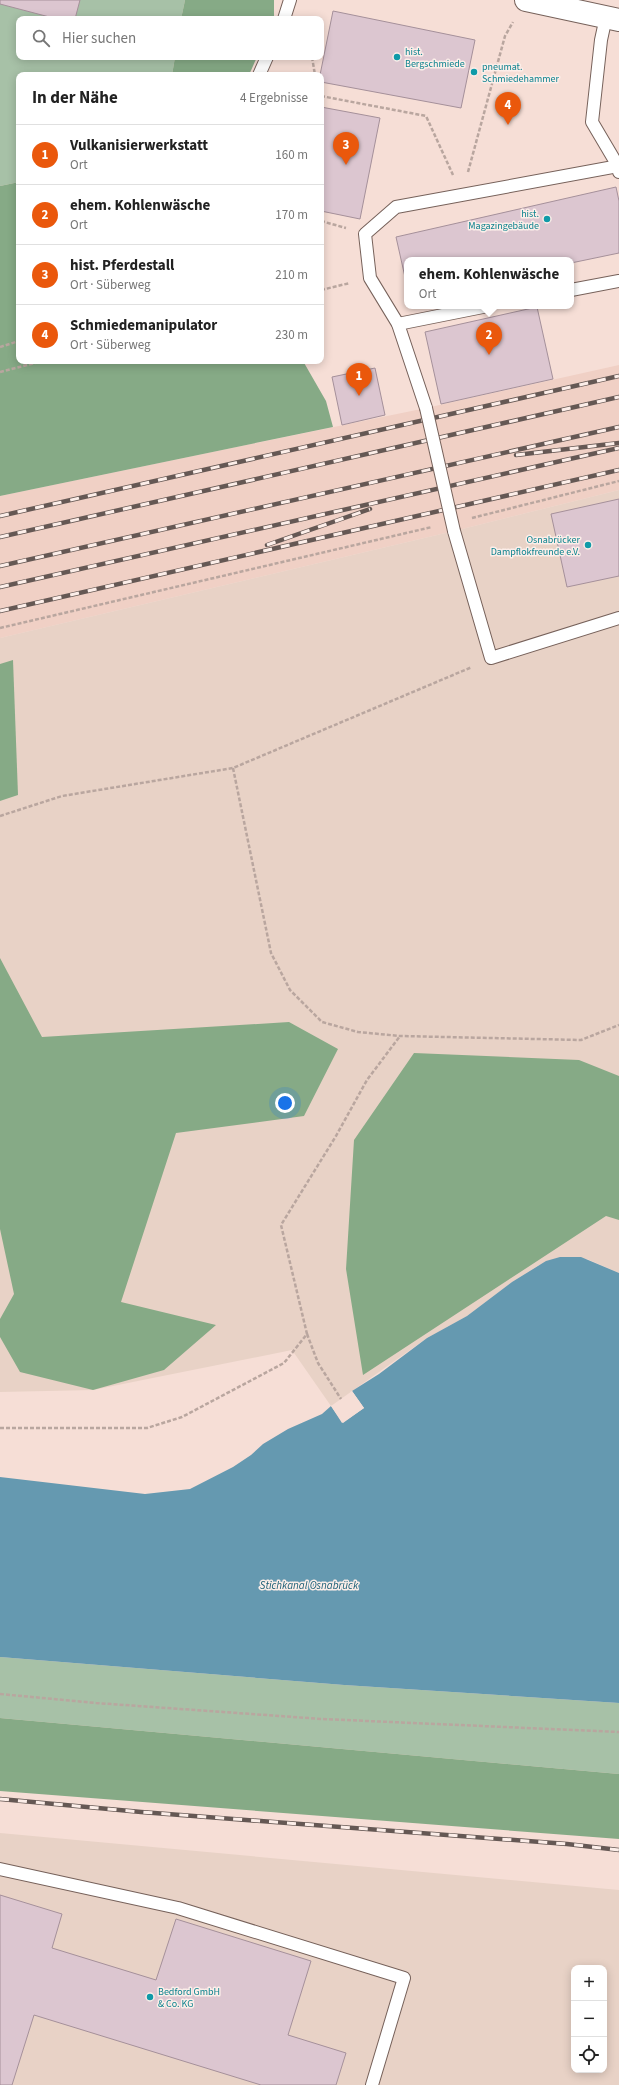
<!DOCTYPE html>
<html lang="de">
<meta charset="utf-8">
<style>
body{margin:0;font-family:"Source Sans 3",sans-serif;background:#f6f6f6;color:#222}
.controls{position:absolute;right:12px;bottom:12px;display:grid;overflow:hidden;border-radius:8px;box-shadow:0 2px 10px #0003}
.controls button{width:36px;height:36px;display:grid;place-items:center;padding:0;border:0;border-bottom:1px solid #e0e0e0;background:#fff;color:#222;font:20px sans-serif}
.you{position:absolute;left:285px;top:1103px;width:14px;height:14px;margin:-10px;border:3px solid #fff;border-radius:50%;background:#1a73e8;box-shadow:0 0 0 6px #1a73e833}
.badge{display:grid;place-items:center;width:26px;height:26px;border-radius:50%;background:#ea580c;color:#fff;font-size:13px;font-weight:700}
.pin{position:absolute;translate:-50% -33px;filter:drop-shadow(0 1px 2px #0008)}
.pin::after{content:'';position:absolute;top:21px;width:14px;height:12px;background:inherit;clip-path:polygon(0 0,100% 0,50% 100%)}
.popup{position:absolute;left:404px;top:257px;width:170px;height:52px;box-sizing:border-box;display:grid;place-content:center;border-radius:8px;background:#fff;filter:drop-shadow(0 1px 3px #0005);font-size:13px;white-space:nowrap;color:#767676}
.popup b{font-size:15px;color:#222}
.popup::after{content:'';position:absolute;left:50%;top:100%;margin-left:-8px;border:8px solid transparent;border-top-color:#fff}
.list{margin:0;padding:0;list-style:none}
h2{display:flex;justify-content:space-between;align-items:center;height:52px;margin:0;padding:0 16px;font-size:17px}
h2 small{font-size:13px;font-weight:400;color:#767676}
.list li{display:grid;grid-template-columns:26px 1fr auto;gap:12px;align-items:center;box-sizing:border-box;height:60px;padding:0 16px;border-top:1px solid #e0e0e0}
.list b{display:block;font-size:15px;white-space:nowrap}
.list p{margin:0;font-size:13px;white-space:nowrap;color:#767676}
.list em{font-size:13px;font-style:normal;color:#767676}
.icon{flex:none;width:22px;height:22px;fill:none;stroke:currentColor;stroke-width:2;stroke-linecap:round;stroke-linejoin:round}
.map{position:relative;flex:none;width:619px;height:2085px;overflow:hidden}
.search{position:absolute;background:#fff;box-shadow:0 2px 10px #0003;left:16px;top:16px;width:308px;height:44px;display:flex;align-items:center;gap:10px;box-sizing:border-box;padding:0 14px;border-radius:8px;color:#767676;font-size:15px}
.panel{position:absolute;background:#fff;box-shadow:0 2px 10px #0003;left:16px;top:72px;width:308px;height:292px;border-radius:8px}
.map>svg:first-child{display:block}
</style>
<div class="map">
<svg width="619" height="2085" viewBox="0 0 619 2085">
<rect width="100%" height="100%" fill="#f6ded6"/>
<polygon fill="#f0d0c5" points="619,365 619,490 454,531 0,638 0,496 426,408"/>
<g fill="#e8d2c6" fill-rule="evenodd">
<polygon points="619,490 619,1273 587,1259 539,1265 512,1282 467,1316 427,1338 331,1406 292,1350 93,1390 0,1392 0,638 454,531"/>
<path d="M0,1833L619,1890V2085H0ZM574,1968H604V2070H574Z"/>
</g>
<g fill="#a7c1a7">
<polygon points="0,0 185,0 181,19 19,19 19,57 175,57 172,75 19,75 19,182 0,186"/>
<polygon points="0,1657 344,1685 619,1703 619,1774 0,1718"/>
</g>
<g fill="#86aa86">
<polygon points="185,0 274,0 274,19 181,19"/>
<polygon points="175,57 257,57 249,75 172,75"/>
<polygon points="19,182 19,361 303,361 326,401 333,427 0,496 0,186"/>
<polygon points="13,660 18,795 0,801 0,664"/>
<polygon points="0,958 42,1037 289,1022 338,1049 304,1116 176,1133 121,1302 216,1325 164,1370 93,1390 20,1372 0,1337 0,1319 14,1294 0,1229"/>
<polygon points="414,1053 579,1060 619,1076 619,1220 606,1216 363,1375 346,1269 354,1140"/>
<polygon points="0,1718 619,1774 619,1839 0,1791"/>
</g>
<polygon fill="#6599b0" points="560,1257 581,1257 619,1273 619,1703 344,1685 0,1657 0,1477 145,1494 190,1489 233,1467 251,1455 263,1444 288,1429 322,1414 331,1406 343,1423 364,1408 352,1391 379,1374 427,1338 467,1316 512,1282 546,1261"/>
<polygon fill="#f6ded6" points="352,1391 364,1408 342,1423 331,1406 332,1405 343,1420 361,1408 350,1392"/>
<g fill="#dcc6d0" stroke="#a5909a">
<polygon points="0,0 80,0 75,19 57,19 0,4"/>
<polygon points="333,11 475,40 461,108 321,82 320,75"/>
<polygon points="321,107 380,118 360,219 321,211"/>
<polygon points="616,187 619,201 619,253 571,263 571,260 407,260 407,286 396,237"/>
<polygon points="537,307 553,379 441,404 425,332"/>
<polygon points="375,368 385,415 342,425 332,377"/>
<polygon points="619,499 619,576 567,587 551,514"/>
<polygon points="0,1895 62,1914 52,1948 156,1980 176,1919 311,1961 288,2035 346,2053 336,2085 261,2085 34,2015 12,2085 0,2085"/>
</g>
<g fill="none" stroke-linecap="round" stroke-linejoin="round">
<defs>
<g id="lane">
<polyline points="606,17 601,40 592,122 618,166 619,172"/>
<polyline points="284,19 290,0"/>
<polyline points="259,75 267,57"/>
<polyline points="571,290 619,281"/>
<polyline points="398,324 488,306"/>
<polyline points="426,408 398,324 370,278 365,234 396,207 619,166"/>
<polyline points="454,531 491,658 619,618"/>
<polyline points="0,1869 178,1908 404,1978 372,2085"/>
</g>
<polyline id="street" points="526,0 619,20"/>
</defs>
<use href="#lane" stroke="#76615a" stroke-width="14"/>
<use href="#street" stroke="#76615a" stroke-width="24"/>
<g stroke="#b9a69f" stroke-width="2.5" stroke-dasharray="4 2" stroke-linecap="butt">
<polyline points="312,57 315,75"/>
<polyline points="321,96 426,116 453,175"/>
<polyline points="468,172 505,36 513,22"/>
<polyline points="321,221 346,228"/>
<polyline points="321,290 350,283"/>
<polyline points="0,347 19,341"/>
<polyline points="0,372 43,361"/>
<polyline points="472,518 619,481"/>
<polyline points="0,628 432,527"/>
<polyline points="233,768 271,953 290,990 322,1022 358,1032 400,1036 581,1040 619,1025"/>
<polyline points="0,816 62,796 233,768 472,667"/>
<polyline points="307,1334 318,1363 341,1399"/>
<polyline points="0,1428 147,1428 182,1417 284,1363 307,1334 281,1225 336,1136 367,1080 400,1036"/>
<polyline points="0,1694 96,1703 322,1719 619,1732"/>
</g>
<use href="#lane" stroke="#fff" stroke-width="12"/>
<use href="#street" stroke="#fff" stroke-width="22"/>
<defs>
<g id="rail">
<polyline points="516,455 619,443"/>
<polyline points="0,516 619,376"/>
<polyline points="0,537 619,397"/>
<polyline points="267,545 370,509"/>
<polyline points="0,566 619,427"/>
<polyline points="0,587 619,448"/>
<polyline points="0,611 619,470"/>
<polyline points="0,1799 141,1812 567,1844 619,1850"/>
</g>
</defs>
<use href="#rail" stroke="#655854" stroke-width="4.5"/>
<use href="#rail" stroke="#fceee9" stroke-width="3" stroke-dasharray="9" stroke-linecap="butt"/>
<defs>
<polyline id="lane-bridge" points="426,408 454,531"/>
</defs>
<use href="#lane-bridge" stroke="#76615a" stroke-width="14" stroke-linecap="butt"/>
<use href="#lane-bridge" stroke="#fff" stroke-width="12"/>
</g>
<g fill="#0f9aa8" stroke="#fceee9" stroke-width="1.5">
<circle cx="397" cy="57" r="4"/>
<circle cx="474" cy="72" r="4"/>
<circle cx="547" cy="219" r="4"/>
<circle cx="588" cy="545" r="4"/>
<circle cx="150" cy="1997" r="4"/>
</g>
<g text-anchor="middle" stroke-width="3" stroke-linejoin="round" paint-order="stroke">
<g font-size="10" fill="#0d838f" stroke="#fceee9" text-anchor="start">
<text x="405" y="55">hist.<tspan x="405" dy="12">Bergschmiede</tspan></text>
<text x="482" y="70">pneumat.<tspan x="482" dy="12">Schmiedehammer</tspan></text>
<text x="539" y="217" text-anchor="end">hist.<tspan x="539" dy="12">Magazingebäude</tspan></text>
<text x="580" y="543" text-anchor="end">Osnabrücker<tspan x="580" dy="12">Dampflokfreunde e.V.</tspan></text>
<text x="158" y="1995">Bedford GmbH<tspan x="158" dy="12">&amp; Co. KG</tspan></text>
</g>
<g font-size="11" font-style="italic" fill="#1a5e76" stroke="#fceee9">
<text x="309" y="1589">Stichkanal Osnabrück</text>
</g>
</g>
</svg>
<div class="controls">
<button>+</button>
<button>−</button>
<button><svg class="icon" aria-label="locate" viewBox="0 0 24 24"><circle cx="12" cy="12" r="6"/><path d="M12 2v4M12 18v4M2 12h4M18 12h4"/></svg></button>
</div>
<div class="you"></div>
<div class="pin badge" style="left:359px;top:396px">1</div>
<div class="pin badge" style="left:489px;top:355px">2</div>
<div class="popup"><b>ehem. Kohlenwäsche</b>Ort</div>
<div class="pin badge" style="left:346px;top:165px">3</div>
<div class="pin badge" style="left:508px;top:125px">4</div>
<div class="search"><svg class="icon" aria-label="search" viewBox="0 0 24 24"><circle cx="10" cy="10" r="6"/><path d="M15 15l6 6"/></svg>Hier suchen</div>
<section class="panel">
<h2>In der Nähe<small>4 Ergebnisse</small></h2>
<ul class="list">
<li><span class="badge">1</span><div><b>Vulkanisierwerkstatt</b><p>Ort</p></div><em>160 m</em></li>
<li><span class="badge">2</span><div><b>ehem. Kohlenwäsche</b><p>Ort</p></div><em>170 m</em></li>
<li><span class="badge">3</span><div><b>hist. Pferdestall</b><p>Ort · Süberweg</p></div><em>210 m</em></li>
<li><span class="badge">4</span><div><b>Schmiedemanipulator</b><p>Ort · Süberweg</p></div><em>230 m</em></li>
</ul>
</section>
</div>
